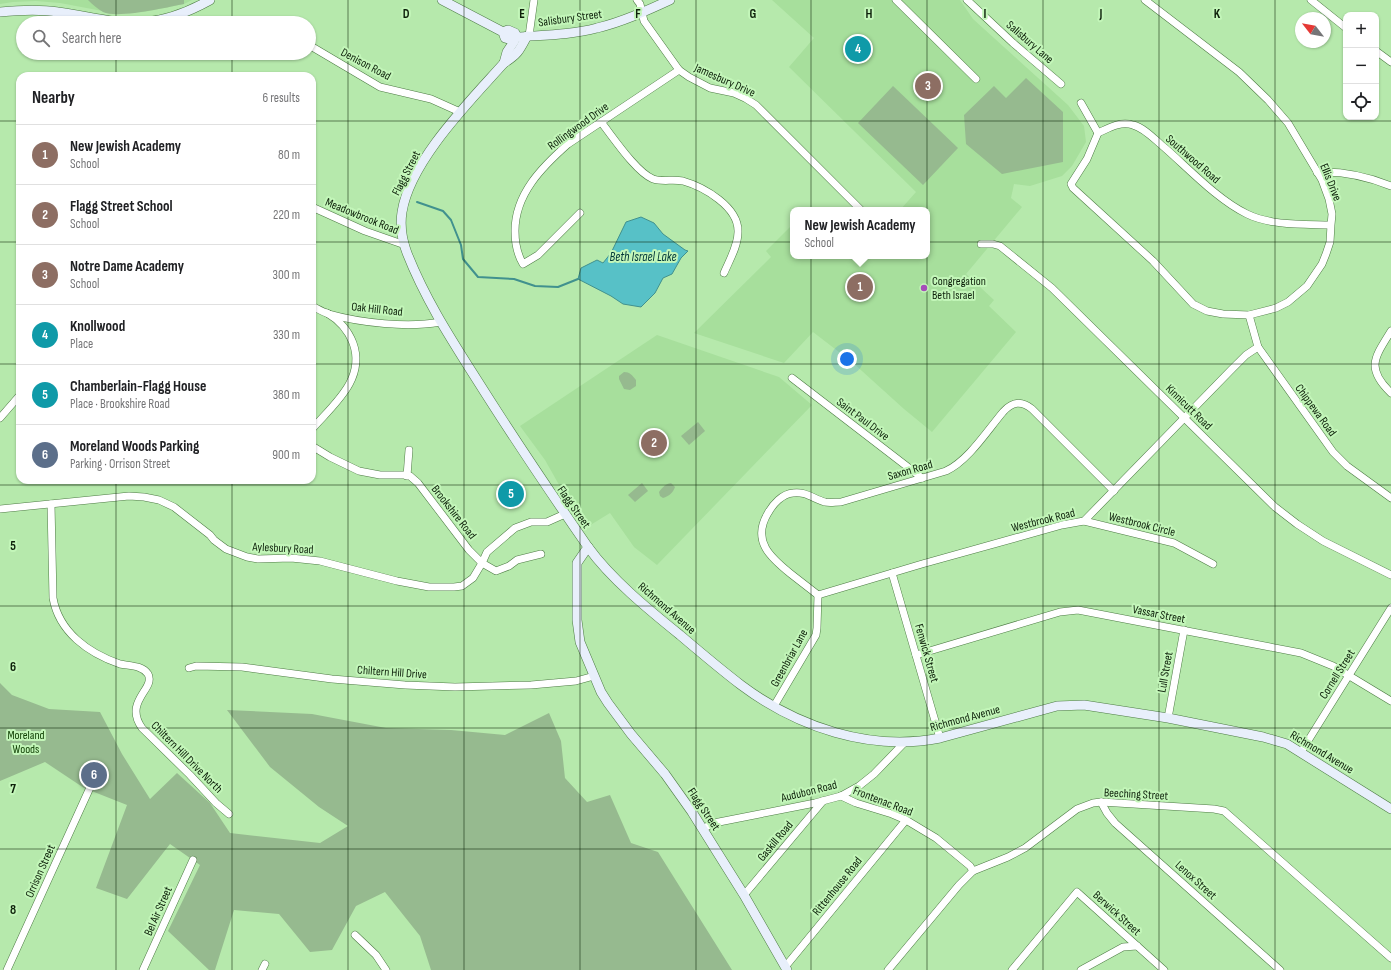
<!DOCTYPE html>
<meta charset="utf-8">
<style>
body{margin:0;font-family:"Sofia Sans Condensed",sans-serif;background:#f2f2f2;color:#202124}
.controls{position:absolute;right:12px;top:12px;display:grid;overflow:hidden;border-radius:8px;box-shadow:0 1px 3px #0004}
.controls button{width:36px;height:36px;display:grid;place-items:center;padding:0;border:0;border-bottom:1px solid #e0e0e0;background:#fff;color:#202124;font:20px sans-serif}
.compass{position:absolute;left:1295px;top:12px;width:36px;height:36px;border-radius:50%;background:#fff;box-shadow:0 1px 3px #0004;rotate:301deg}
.you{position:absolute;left:847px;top:359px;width:14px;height:14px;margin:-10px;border:3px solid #fff;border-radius:50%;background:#1a73e8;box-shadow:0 0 0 6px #1a73e833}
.badge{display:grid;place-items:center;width:26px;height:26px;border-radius:50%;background:#a64db9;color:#fff;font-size:13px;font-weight:700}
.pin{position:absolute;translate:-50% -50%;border:2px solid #fff;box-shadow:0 1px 4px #0006}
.popup{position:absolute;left:790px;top:207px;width:140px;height:52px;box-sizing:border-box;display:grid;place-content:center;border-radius:8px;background:#fff;filter:drop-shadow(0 1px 3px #0005);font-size:13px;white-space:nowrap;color:#757577}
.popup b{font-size:15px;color:#202124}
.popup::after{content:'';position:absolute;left:50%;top:100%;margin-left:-8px;border:8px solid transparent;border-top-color:#fff}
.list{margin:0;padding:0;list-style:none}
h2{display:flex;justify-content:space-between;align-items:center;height:52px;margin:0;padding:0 16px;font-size:17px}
h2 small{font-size:13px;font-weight:400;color:#757577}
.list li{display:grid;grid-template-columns:26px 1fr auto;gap:12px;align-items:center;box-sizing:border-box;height:60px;padding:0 16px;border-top:1px solid #e0e0e0}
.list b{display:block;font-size:15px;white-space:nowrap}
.list p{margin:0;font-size:13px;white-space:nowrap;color:#757577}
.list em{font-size:13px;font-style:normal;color:#757577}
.icon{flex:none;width:22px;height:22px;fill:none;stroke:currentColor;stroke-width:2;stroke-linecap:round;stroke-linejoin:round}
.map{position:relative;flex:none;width:1391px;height:970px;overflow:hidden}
.search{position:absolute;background:#fff;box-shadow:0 1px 3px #0004;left:16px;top:16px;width:300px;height:44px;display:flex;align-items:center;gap:10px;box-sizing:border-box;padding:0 14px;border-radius:22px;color:#757577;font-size:15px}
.panel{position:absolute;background:#fff;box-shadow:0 1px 3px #0004;left:16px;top:72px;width:300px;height:412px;border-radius:12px}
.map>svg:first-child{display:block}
</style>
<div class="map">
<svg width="1391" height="970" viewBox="0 0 1391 970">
<rect width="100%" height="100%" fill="#b6e9ac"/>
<g fill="#a7df9c">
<polygon points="0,0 192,0 184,4 144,12 113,13 60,3 36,1 13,2 0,4"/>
<polygon points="772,0 960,0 973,19 1068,105 1084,126 1086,142 1072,166 1062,176 1030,186 1014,184 1011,198 1022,207 966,274 994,300 989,306 1016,332 932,432 904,409 852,362 813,332 784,363 694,333 771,257 766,251 793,224 793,256 927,256 927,210 900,210 916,192 789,67 814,38"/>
<polygon points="657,335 779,377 812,405 657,565 634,547 610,513 584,529 545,460 520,426"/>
</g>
<g fill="#96ba8f">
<path d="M88,0H184V4C168,7 118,19 103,12C98,9 92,4 88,0Z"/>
<polygon points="1026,78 1063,112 1063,162 1002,174 966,144 964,115 994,86 1006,98"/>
<polygon points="893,86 958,148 923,185 858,123"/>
<path d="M624,372C630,372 632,375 636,380V386L630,390L624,389L619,379V376Z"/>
<polygon points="698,422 705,431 689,445 681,436"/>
<polygon points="642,483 648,491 635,502 628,495"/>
<path d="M671,483L675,487C673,493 669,496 663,498L660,496L659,492C662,488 665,484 671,483Z"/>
<polygon points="0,683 12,695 49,709 100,712 122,754 150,799 177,773 210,803 230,833 320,843 348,826 319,807 270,767 227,710 312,714 386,728 451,730 505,735 549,713 561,741 565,778 587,802 610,795 631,843 658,852 732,970 431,970 420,936 385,892 356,906 332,950 310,952 279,914 234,910 215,970 209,970 168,931 200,865 170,844 127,899 96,888 127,805 84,788 45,762 0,781"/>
</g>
<polygon fill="#57c1c7" stroke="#41918e" points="641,217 654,223 663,234 685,250 688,251 681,258 672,274 663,278 655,293 641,307 623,304 611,296 578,279 581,268 597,260 603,263 611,253 626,222"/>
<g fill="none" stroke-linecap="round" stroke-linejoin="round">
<polyline stroke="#41918e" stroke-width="2" points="417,202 443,211 451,220 461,245 463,259 478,277 514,279 535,286 558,287 578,279"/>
<defs>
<g id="street">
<polyline points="637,0 640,4 644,21 679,70 689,77 710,88 734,93 745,98 756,105 861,210"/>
<polyline points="896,0 976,79"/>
<polyline points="967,0 1013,43 1061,84"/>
<path d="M1145,0L1239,72L1268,100L1288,123L1322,180L1329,199L1332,214L1331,225L1330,242L1326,254L1322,264L1307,286L1288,302L1276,308L1249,315L1223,314L1207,311L1193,304L1153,261L1073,188L1071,184L1087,159L1098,133C1109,128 1120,121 1133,125C1145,128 1155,140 1165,148C1189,169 1218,200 1247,214C1272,226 1304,224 1331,225"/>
<polyline points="1311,0 1346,28"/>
<polyline points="529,36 534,0"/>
<polyline points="309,45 380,87 431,99 460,112"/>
<polyline points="1376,51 1391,62"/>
<polyline points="1081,103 1098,133"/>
<path d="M601,122C613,137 636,172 653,179C662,182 673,179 683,181C704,187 739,207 738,232C738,246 729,261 724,273"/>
<path d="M1317,172C1343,171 1367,176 1391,186"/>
<polyline points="312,207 365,231 405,245"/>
<path d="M580,213L538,255L523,264C517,254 515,243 515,231C515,194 542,167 568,144L679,70"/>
<polyline points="981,244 993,244 1000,246 1052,288 1275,507 1297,524 1323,541 1391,575"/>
<path d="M312,306C318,309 323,312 329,314C361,323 408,328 440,322"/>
<polyline points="1249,315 1258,347 1333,452 1347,466 1391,498"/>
<path d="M1391,331C1375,357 1365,368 1391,393"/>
<polyline points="792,378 922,478"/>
<polyline points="0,418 20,395"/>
<path d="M312,429C334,404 366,379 353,343C348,330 339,320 327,313"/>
<polyline points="312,446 330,457 359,471 380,475 404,475 410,476 418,483 469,550 482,563 487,552 515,528 531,522 547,522 565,514"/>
<polyline points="407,476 409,450"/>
<path d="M51,504L53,598C59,632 88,653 120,664C129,666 142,665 148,674C156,689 123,701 142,728L190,775L216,803L229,814"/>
<polyline points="0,509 129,496 144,497 159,500 174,507 210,535 214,540 226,549 247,557 258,559 291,558 320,561 397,581 429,587 454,587 462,586 473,578 482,563 496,571 509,566 517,560 541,554"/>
<polyline points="1084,521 1174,543 1213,564"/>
<polyline points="892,573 940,738"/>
<path d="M818,595C809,588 800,581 791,574C771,558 751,541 768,513C773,504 782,494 793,493C805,491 814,499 825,502C830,503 835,502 841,502L946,471C968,461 987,431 1003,412C1012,402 1021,400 1032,409L1114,491"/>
<polyline points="818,595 922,564 1062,525 1084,521 1230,371 1246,355 1258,347"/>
<polyline points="916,655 1060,612 1078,610 1301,653 1333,666 1391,701"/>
<polyline points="189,668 196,666 242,667 332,679 405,685 455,687 531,685 576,681 594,676"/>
<polyline points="774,706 816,635 817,628 818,595"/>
<polyline points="1168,718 1184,630"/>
<polyline points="1301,752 1391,608"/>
<polyline points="841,796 856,803 892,814 906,820 936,838 970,866 973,871"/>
<polyline points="1101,802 1107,813 1115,823 1280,970"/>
<polyline points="703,829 711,824 719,822 815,803 841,796 859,786 874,774 904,743"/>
<polyline points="744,895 823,801"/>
<polyline points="355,935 376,955 386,970"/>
<polyline points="785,967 906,820"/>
<polyline points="7,970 93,781"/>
<polyline points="143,970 193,860"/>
<polyline points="262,970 265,964"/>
<polyline points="888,970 959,885 973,871 1008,857 1025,848 1077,809 1093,803 1101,802 1214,809 1224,811 1391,958"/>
<polyline points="1012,970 1077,892 1164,970"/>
<polyline points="1081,970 1123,947 1137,946"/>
</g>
<g id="secondary">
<polyline points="442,0 503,32 505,38 512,40 517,37 515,33 508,30 503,32"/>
<path d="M0,12C20,10 39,9 58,12C88,16 116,25 146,22C169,20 190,11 210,0"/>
<path d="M527,36C519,51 518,54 504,63C470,101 410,161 402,212C400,225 402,240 407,253C425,299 451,339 477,380C513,437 550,492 588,547L577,563V620L580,642L601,692L608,703L631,734L665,774L692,812L744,895L787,970"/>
<path d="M504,63L507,52L517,37C544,35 571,35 597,28C622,22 646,11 670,0"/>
<path d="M588,547C611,579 649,610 680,635C700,652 720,669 741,685C797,727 870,752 940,738L1057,706L1084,705L1168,718L1263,737L1287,744L1391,809"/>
</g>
</defs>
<use href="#street" stroke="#4d7b44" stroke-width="8"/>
<use href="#secondary" stroke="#4d7b44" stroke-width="10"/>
<use href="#street" stroke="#fff" stroke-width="7"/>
<use href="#secondary" stroke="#e8effb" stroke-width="9"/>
</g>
<path fill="none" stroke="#0d200a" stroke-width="1" stroke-opacity="0.55" d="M116,0V23M232,0V23M348,0V970M464,0V970M580,0V970M696,0V970M811,0V970M927,0V970M1043,0V970M1159,0V970M1275,0V970M116,53V76M232,53V76M0,121H20M312,121H1391M0,242H20M312,242H1391M0,364H20M312,364H1391M116,480V970M232,480V970M0,485H1391M0,606H1391M0,728H1391M0,849H1391"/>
<circle fill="#a64db9" stroke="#c3f6b9" stroke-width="1.5" cx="924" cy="288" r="4"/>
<g text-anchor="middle" stroke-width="4" stroke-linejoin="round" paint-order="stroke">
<g font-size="12" fill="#0d200a" stroke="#c3f6b9">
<text transform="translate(570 18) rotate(-8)" y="4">Salisbury Street</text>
<text transform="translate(1030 42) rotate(41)" y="4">Salisbury Lane</text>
<text transform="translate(366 64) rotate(28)" y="4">Denison Road</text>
<text transform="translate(725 80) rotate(24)" y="4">Jamesbury Drive</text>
<text transform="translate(578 126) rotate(-36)" y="4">Rollingwood Drive</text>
<text transform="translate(1193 159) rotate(41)" y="4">Southwood Road</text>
<text transform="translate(406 173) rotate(-63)" y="4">Flagg Street</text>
<text transform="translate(1331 182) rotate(68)" y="4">Ellis Drive</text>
<text transform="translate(362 216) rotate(22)" y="4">Meadowbrook Road</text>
<text transform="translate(377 309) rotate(6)" y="4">Oak Hill Road</text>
<text transform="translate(1189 407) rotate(44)" y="4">Kinnicutt Road</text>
<text transform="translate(1316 410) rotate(54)" y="4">Chippewa Road</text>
<text transform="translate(863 419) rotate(37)" y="4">Saint Paul Drive</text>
<text transform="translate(910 470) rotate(-16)" y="4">Saxon Road</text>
<text transform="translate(574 507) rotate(55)" y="4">Flagg Street</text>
<text transform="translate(454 512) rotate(52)" y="4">Brookshire Road</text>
<text transform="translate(1043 520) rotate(-14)" y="4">Westbrook Road</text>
<text transform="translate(1142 524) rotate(14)" y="4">Westbrook Circle</text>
<text transform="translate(283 548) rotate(3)" y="4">Aylesbury Road</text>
<text transform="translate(667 608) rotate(41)" y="4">Richmond Avenue</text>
<text transform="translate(1159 614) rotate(11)" y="4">Vassar Street</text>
<text transform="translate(927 653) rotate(74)" y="4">Fenwick Street</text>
<text transform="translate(789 658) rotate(-61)" y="4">Greenbriar Lane</text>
<text transform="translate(392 672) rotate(4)" y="4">Chiltern Hill Drive</text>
<text transform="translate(1165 672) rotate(-80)" y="4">Lull Street</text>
<text transform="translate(1337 674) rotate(-58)" y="4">Cornell Street</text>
<text transform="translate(965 718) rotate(-15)" y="4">Richmond Avenue</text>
<text transform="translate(1322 752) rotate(31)" y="4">Richmond Avenue</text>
<text transform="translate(187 757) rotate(45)" y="4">Chiltern Hill Drive North</text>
<text transform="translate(809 791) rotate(-14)" y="4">Audubon Road</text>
<text transform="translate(1136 794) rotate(3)" y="4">Beeching Street</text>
<text transform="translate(883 801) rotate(21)" y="4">Frontenac Road</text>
<text transform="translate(704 809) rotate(56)" y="4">Flagg Street</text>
<text transform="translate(775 841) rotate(-50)" y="4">Gaskill Road</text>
<text transform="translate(40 871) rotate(-66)" y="4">Orrison Street</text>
<text transform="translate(1196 880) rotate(42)" y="4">Lenox Street</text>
<text transform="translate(837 886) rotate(-51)" y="4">Rittenhouse Road</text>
<text transform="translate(158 911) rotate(-66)" y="4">Bel Air Street</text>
<text transform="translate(1117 913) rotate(42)" y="4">Berwick Street</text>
</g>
<g font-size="12" fill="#0d200a" stroke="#c3f6b9" text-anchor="start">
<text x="932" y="285">Congregation<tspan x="932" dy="14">Beth Israel</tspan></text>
</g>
<g font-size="12" fill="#124206" stroke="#c3f6b9">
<text x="26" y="739">Moreland<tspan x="26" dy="14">Woods</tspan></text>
</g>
<g font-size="13" font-style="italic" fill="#003537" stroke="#c3f6b9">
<text x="643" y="261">Beth Israel Lake</text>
</g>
</g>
<g font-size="13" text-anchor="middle" font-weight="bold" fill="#0d200a" stroke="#c3f6b9" stroke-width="4" stroke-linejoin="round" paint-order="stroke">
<text x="406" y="18">D</text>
<text x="522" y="18">E</text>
<text x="638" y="18">F</text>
<text x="753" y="18">G</text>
<text x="869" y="18">H</text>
<text x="985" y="18">I</text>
<text x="1101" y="18">J</text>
<text x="1217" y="18">K</text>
<text x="13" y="550">5</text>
<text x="13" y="671">6</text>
<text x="13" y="793">7</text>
<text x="13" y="914">8</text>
</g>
</svg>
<div class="controls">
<button>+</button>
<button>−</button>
<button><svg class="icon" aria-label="locate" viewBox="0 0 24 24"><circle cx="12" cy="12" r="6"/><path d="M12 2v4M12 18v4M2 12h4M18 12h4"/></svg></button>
</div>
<svg class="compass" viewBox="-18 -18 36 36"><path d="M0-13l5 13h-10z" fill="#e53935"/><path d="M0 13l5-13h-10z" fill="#757577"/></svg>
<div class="you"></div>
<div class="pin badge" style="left:860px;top:287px;background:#8d6e63">1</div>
<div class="popup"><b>New Jewish Academy</b>School</div>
<div class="pin badge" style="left:654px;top:443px;background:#8d6e63">2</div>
<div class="pin badge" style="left:928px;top:86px;background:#8d6e63">3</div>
<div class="pin badge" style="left:858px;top:49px;background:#0f9aa8">4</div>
<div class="pin badge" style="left:511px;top:494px;background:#0f9aa8">5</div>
<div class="pin badge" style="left:94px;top:775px;background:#5c6f8a">6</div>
<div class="search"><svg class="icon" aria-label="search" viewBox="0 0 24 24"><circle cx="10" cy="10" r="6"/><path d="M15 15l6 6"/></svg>Search here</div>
<section class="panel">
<h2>Nearby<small>6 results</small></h2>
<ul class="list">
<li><span class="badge" style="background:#8d6e63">1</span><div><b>New Jewish Academy</b><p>School</p></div><em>80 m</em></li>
<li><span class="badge" style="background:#8d6e63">2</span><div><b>Flagg Street School</b><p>School</p></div><em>220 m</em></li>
<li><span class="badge" style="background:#8d6e63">3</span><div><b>Notre Dame Academy</b><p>School</p></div><em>300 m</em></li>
<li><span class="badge" style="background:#0f9aa8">4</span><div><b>Knollwood</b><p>Place</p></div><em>330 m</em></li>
<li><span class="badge" style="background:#0f9aa8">5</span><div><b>Chamberlain-Flagg House</b><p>Place · Brookshire Road</p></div><em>380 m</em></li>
<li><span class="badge" style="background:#5c6f8a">6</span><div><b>Moreland Woods Parking</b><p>Parking · Orrison Street</p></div><em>900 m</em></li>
</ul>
</section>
</div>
